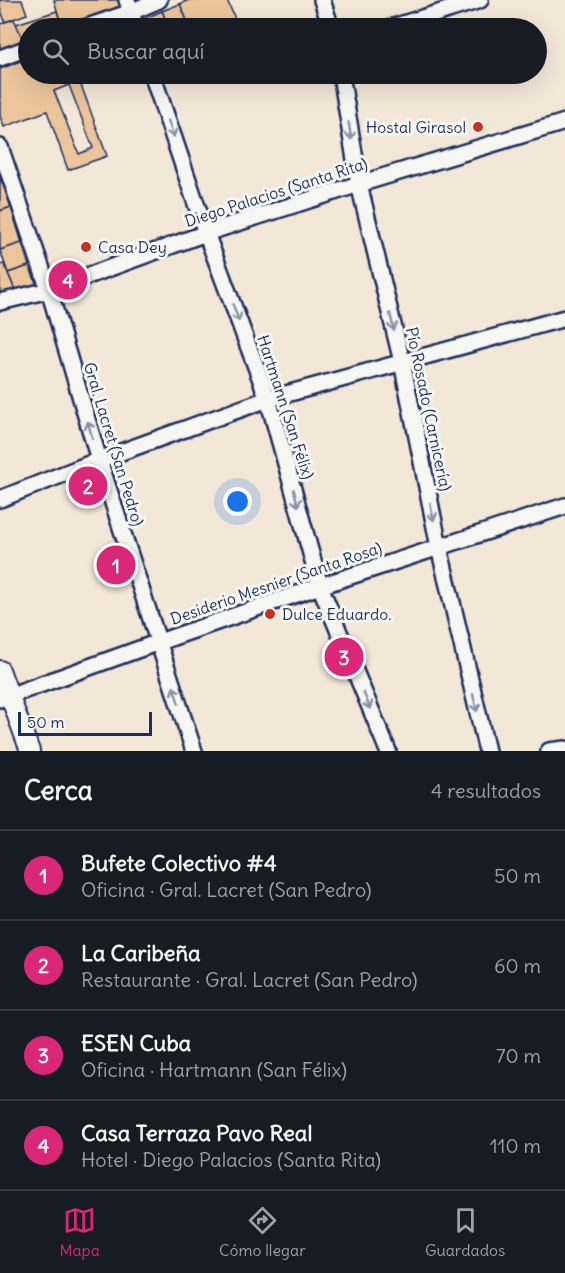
<!DOCTYPE html>
<html lang="es">
<meta charset="utf-8">
<style>
body{margin:0;font-family:Delius,sans-serif;background:#242831;color:#f1f3f6}
.scale{position:absolute;left:18px;bottom:15px;width:134px;box-sizing:border-box;padding-left:6px;border:3px solid #1b2f5e;border-top:0;font-size:16px;line-height:21px;white-space:nowrap;color:#1b2f5e;-webkit-text-stroke:4px #f6f6f2;paint-order:stroke}
.you{position:absolute;left:238px;top:502px;width:21px;height:21px;margin:-15px;border:4px solid #fff;border-radius:50%;background:#1a73e8;box-shadow:0 0 0 9px #1a73e833}
.badge{display:grid;place-items:center;width:39px;height:39px;border-radius:50%;background:#db2777;color:#fff;font-size:20px;font-weight:700}
.pin{position:absolute;translate:-50% -50%;border:3px solid #fff;box-shadow:0 2px 6px #0006}
.list{margin:0;padding:0;list-style:none}
h2{display:flex;justify-content:space-between;align-items:center;height:78px;margin:0;padding:0 24px;font-size:26px}
h2 small{font-size:20px;font-weight:400;color:#9ea1a6}
.list li{display:grid;grid-template-columns:39px 1fr auto;gap:18px;align-items:center;box-sizing:border-box;height:90px;padding:0 24px;border-top:2px solid #363941}
.list b{display:block;font-size:22px;white-space:nowrap}
.list p{margin:0;font-size:20px;white-space:nowrap;color:#9ea1a6}
.list em{font-size:20px;font-style:normal;color:#9ea1a6}
.icon{flex:none;width:33px;height:33px;fill:none;stroke:currentColor;stroke-width:2;stroke-linecap:round;stroke-linejoin:round}
.map{position:relative;flex:none;width:565px;height:751px;overflow:hidden}
.search{position:absolute;background:#171b24;box-shadow:0 6px 24px #0002;left:18px;right:18px;top:18px;height:66px;display:flex;align-items:center;gap:15px;box-sizing:border-box;padding:0 21px;border-radius:33px;color:#9ea1a6;font-size:22px}
.sheet{height:438px;background:#171b24}
nav{display:flex;justify-content:space-around;align-items:center;box-sizing:border-box;height:84px;border-top:2px solid #363941;background:#171b24;font-size:16px;color:#9ea1a6}
nav a{display:grid;justify-items:center;gap:3px}
nav .on{color:#db2777}
.map>svg:first-child{display:block}
</style>
<div class="map">
<svg width="565" height="751" viewBox="0 0 565 751">
<rect width="100%" height="100%" fill="#f3e7d8"/>
<filter id="ink" filterUnits="userSpaceOnUse"><feTurbulence type="fractalNoise" baseFrequency=".0167" numOctaves="2"/><feDisplacementMap in="SourceGraphic" scale="12" xChannelSelector="R" yChannelSelector="G"/><feConvolveMatrix kernelMatrix="1 2 1 2 8 2 1 2 1" color-interpolation-filters="sRGB"/></filter>
<g filter="url(#ink)">
<g fill="#ecc59c" stroke="#1b2f5e" stroke-width="1.5" fill-rule="evenodd">
<polygon points="0,0 22,0 27,14 5,22 0,7"/>
<polygon points="54,0 120,0 123,9 69,28 62,28"/>
<polygon points="189,0 227,0 239,28 190,28 180,4"/>
<polygon points="180,4 190,28 169,28 162,11"/>
<polygon points="57,11 62,28 28,28 28,41 24,42 16,24"/>
<polygon points="162,11 169,28 144,28 141,20"/>
<polygon points="14,19 24,42 0,51 0,24"/>
<path d="M28,58V74H86L89,82L81,85L107,156L68,170L47,111L4,127L0,116V69ZM69,85L93,148L79,154L54,91Z"/>
<polygon points="186,74 203,74 188,79"/>
<polygon points="0,176 11,207 0,211"/>
<polygon points="11,207 22,243 0,250 0,211"/>
<polygon points="22,243 29,266 8,273 0,250"/>
<polygon points="4,264 16,292 0,297 0,265"/>
<polygon points="29,266 37,285 16,292 8,273"/>
</g>
<g fill="none" stroke-linecap="round" stroke-linejoin="round">
<defs>
<g id="minor">
<polyline points="127,0 136,28"/>
<polyline points="322,0 331,28"/>
<polyline points="84,28 131,12 159,0"/>
<polyline points="390,28 480,0"/>
<polyline points="0,58 28,48"/>
<polyline points="152,74 206,233 268,399 320,586 388,751"/>
<polyline points="341,74 359,184 402,362 439,547 487,751"/>
<polyline points="0,147 49,290 99,460 194,751"/>
<polyline points="0,302 49,290 206,233 359,184 565,122"/>
<polyline points="0,499 99,460 268,399 565,318"/>
<polyline points="0,699 159,642 320,586 565,506"/>
<polyline points="549,751 565,749"/>
</g>
<polyline id="tertiary" points="0,670 30,751"/>
</defs>
<use href="#minor" stroke="#1b2f5e" stroke-width="20"/>
<use href="#tertiary" stroke="#1b2f5e" stroke-width="22"/>
<use href="#minor" stroke="#f6f6f2" stroke-width="15"/>
<use href="#tertiary" stroke="#f6f6f2" stroke-width="18"/>
</g>
<defs><path id="oneway-shaft" d="M-6 0H5M1.5-3L5.5 0L1.5 3" fill="none" stroke-width="1.6" stroke-linecap="round" stroke-linejoin="round" transform="scale(1.5)"/></defs>
<g stroke="#8892a8">
<use href="#oneway-shaft" transform="translate(171 129) rotate(71)"/>
<use href="#oneway-shaft" transform="translate(350 131) rotate(81)"/>
<use href="#oneway-shaft" transform="translate(236 313) rotate(70)"/>
<use href="#oneway-shaft" transform="translate(392 322) rotate(77)"/>
<use href="#oneway-shaft" transform="translate(90 430) rotate(-106)"/>
<use href="#oneway-shaft" transform="translate(296 498) rotate(75)"/>
<use href="#oneway-shaft" transform="translate(432 512) rotate(79)"/>
<use href="#oneway-shaft" transform="translate(176 695) rotate(-108)"/>
<use href="#oneway-shaft" transform="translate(367 701) rotate(68)"/>
<use href="#oneway-shaft" transform="translate(475 703) rotate(77)"/>
</g>
</g>
<g fill="#c8321e" stroke="#f6f6f2" stroke-width="2">
<circle cx="478" cy="127" r="6"/>
<circle cx="86" cy="247" r="6"/>
<circle cx="270" cy="614" r="6"/>
</g>
<g text-anchor="middle" stroke-width="6" stroke-linejoin="round" paint-order="stroke">
<g font-size="16" fill="#1b2f5e" stroke="#f6f6f2" text-anchor="start">
<text x="466" y="133" text-anchor="end">Hostal Girasol</text>
<text x="98" y="253">Casa Dey</text>
<text x="282" y="620">Dulce Eduardo.</text>
</g>
<g font-size="16" fill="#1b2f5e" stroke="#f6f6f2">
<text transform="translate(276 192) rotate(-18)" y="6">Diego Palacios (Santa Rita)</text>
<text transform="translate(286 407) rotate(72)" y="6">Hartmann (San Félix)</text>
<text transform="translate(429 409) rotate(78)" y="6">Pío Rosado (Carnicería)</text>
<text transform="translate(114 444) rotate(73)" y="6">Gral. Lacret (San Pedro)</text>
<text transform="translate(276 583) rotate(-19)" y="6">Desiderio Mesnier (Santa Rosa)</text>
</g>
</g>
</svg>
<div class="scale">50 m</div>
<div class="you"></div>
<div class="pin badge" style="left:116px;top:565px">1</div>
<div class="pin badge" style="left:88px;top:486px">2</div>
<div class="pin badge" style="left:344px;top:657px">3</div>
<div class="pin badge" style="left:68px;top:280px">4</div>
<div class="search"><svg class="icon" aria-label="search" viewBox="0 0 24 24"><circle cx="10" cy="10" r="6"/><path d="M15 15l6 6"/></svg>Buscar aquí</div>
</div>
<section class="sheet">
<h2>Cerca<small>4 resultados</small></h2>
<ul class="list">
<li><span class="badge">1</span><div><b>Bufete Colectivo #4</b><p>Oficina · Gral. Lacret (San Pedro)</p></div><em>50 m</em></li>
<li><span class="badge">2</span><div><b>La Caribeña</b><p>Restaurante · Gral. Lacret (San Pedro)</p></div><em>60 m</em></li>
<li><span class="badge">3</span><div><b>ESEN Cuba</b><p>Oficina · Hartmann (San Félix)</p></div><em>70 m</em></li>
<li><span class="badge">4</span><div><b>Casa Terraza Pavo Real</b><p>Hotel · Diego Palacios (Santa Rita)</p></div><em>110 m</em></li>
</ul>
</section>
<nav>
<a class="on"><svg class="icon" aria-label="map" viewBox="0 0 24 24"><path d="M3 6l6-2 6 2 6-2v14l-6 2-6-2-6 2zM9 4v14M15 6v14"/></svg>Mapa</a>
<a><svg class="icon" aria-label="directions" viewBox="0 0 24 24"><path d="M12 3l9 9-9 9-9-9zM9 14v-3h6M13 9l2 2-2 2"/></svg>Cómo llegar</a>
<a><svg class="icon" aria-label="saved" viewBox="0 0 24 24"><path d="M7 4h10v16l-5-4-5 4z"/></svg>Guardados</a>
</nav>
